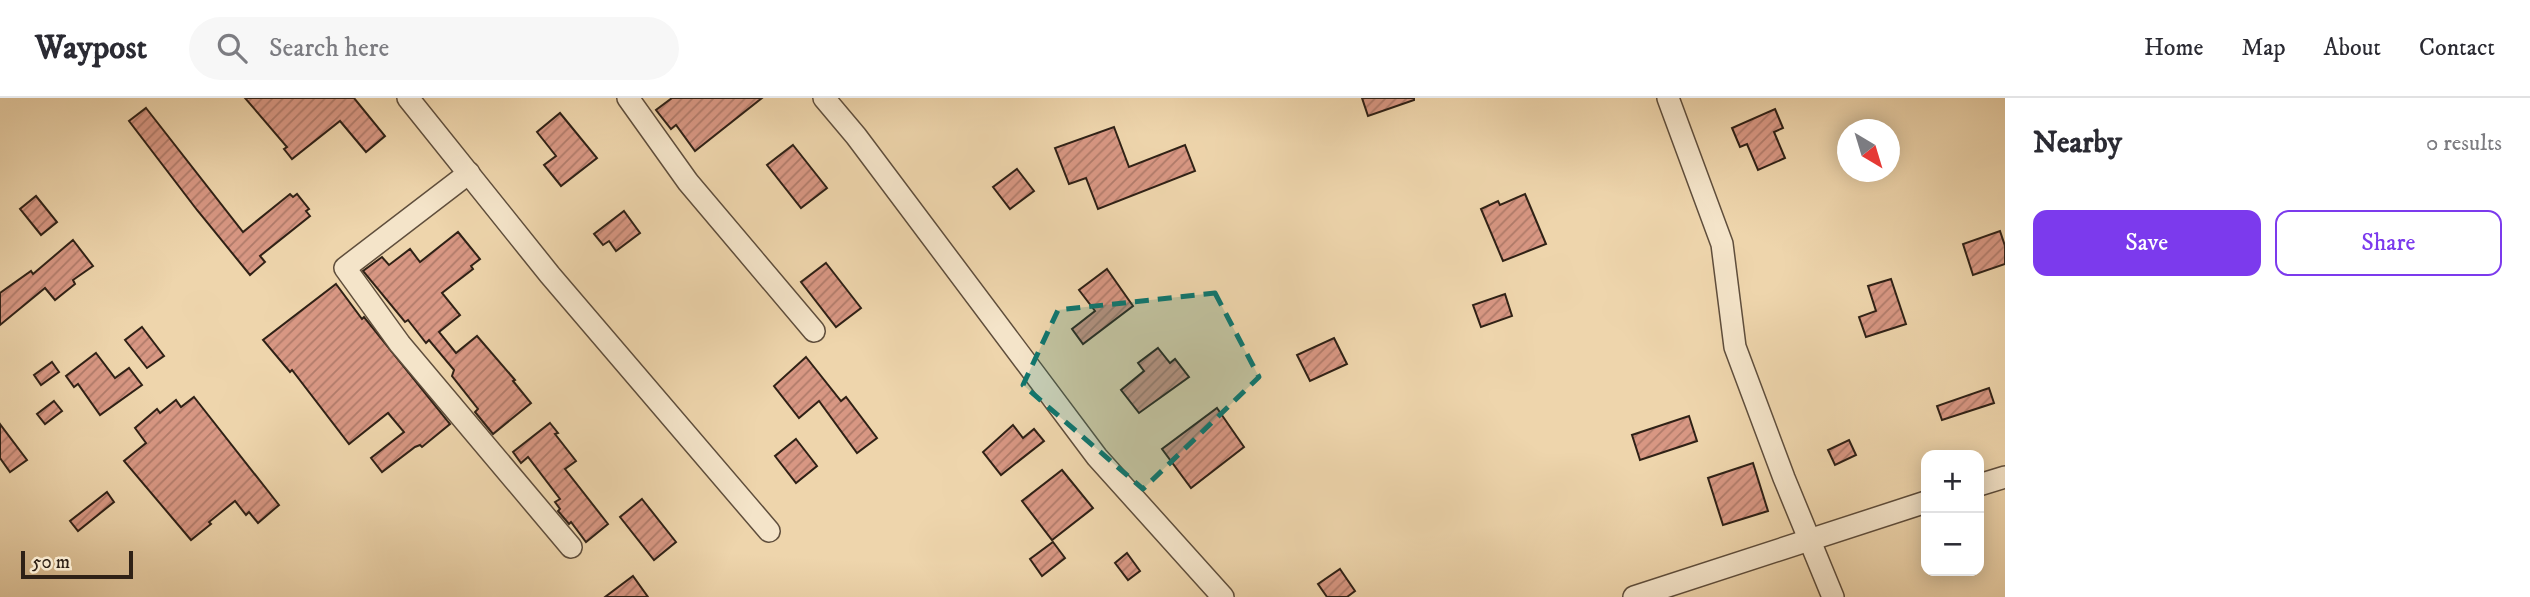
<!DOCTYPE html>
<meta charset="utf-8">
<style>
body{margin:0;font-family:"IM FELL DW Pica",serif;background:#f7f7f7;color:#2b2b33}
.controls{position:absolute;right:21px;bottom:21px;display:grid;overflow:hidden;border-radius:14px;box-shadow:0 4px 18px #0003}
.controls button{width:63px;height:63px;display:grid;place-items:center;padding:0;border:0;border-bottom:2px solid #e1e1e2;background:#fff;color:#2b2b33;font:35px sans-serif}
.compass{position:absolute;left:1837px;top:21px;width:63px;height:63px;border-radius:50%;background:#fff;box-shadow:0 4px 18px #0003;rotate:142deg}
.scale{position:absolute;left:21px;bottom:18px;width:112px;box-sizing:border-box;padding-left:7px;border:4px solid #2f2116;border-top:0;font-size:19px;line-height:24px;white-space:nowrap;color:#2f2116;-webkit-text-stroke:5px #f4e4c9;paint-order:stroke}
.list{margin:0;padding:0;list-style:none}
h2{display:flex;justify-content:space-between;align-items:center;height:91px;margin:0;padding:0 28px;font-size:30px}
h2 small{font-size:23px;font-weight:400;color:#7c7c81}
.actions{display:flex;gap:14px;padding:21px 28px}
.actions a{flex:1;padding:16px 0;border:2px solid #7c3aed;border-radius:14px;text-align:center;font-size:24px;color:#7c3aed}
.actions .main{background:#7c3aed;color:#fff}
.icon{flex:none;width:38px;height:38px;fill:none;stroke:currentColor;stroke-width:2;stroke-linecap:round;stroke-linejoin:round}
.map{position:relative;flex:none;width:2005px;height:499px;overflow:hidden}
header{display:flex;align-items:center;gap:42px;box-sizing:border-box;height:98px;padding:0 35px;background:#fff;border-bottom:2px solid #e1e1e2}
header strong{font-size:33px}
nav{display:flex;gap:38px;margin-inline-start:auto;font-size:24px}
.search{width:490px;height:63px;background:#f7f7f7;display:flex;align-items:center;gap:18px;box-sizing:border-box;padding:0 24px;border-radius:38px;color:#7c7c81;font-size:26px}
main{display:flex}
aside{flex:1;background:#fff}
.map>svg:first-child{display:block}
</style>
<header>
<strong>Waypost</strong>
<div class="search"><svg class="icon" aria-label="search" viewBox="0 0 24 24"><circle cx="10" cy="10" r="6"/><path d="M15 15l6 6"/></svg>Search here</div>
<nav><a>Home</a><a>Map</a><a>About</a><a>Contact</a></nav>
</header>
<main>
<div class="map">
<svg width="2005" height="499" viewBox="0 0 2005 499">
<defs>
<pattern id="building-hatch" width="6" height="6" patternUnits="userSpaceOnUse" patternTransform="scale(1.75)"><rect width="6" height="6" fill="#d89783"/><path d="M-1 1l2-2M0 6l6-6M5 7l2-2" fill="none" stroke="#b07b6a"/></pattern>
</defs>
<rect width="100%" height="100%" fill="#eed5ac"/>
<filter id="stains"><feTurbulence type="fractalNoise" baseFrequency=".00286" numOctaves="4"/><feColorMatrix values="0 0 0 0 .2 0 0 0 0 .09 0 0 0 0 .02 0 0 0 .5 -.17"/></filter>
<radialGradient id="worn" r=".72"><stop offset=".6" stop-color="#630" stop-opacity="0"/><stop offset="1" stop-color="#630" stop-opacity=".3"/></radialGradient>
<g fill="url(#building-hatch)" stroke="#2f2116" stroke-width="2">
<polygon points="245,0 354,0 385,38 366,54 340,23 292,61 284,51 287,49"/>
<polygon points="672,0 762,0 695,53 676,27 671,31 656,12"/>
<polygon points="1362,0 1414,0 1414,2 1368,18"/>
<polygon points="146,10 243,134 290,96 293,99 297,96 309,111 306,113 310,118 260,158 265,164 250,177 197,112 129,23"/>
<polygon points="1775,11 1783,30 1774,34 1785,60 1758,72 1747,46 1740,49 1732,30"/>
<polygon points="560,15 597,60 561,88 544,67 556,58 537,34"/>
<polygon points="1114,29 1129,69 1185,47 1195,73 1098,111 1086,80 1069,86 1055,50"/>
<polygon points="793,47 827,90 801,110 767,67"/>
<polygon points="1017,71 1034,93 1010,111 993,89"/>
<polygon points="1525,96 1546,146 1503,163 1481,111 1498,103 1500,107"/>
<polygon points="36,98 57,124 41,137 20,111"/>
<polygon points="624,113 640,135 616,153 609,143 603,147 594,136"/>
<polygon points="2000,133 2005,148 2005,166 1973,177 1963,146"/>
<polygon points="458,134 480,161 471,168 473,171 442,195 460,217 439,234 456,255 477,238 515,282 513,283 531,305 493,336 475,314 478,311 452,278 454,272 429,242 426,245 408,222 405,224 363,173 382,159 389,167 410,151 420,164"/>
<polygon points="73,142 93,168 73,182 75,186 55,202 45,190 0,227 0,195 31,173 33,176"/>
<polygon points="826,165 861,210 836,229 801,184"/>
<polygon points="1107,171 1133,208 1083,246 1072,231 1095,213 1079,192"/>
<polygon points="1891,181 1906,226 1866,239 1859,219 1876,213 1868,188"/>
<polygon points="336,186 362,221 364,219 450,326 422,349 420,347 415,349 382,374 371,360 404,334 388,315 349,346 292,272 290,274 263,242"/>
<polygon points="1505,196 1512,218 1481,229 1473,207"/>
<polygon points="142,229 164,258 147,270 125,242"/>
<polygon points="1334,240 1347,266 1310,283 1297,257"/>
<polygon points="1158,250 1170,265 1175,261 1189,279 1139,315 1121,292 1144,273 1138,265"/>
<polygon points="96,255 115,280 129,270 142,287 100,317 78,286 74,289 66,278"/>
<polygon points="806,259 841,303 846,299 877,340 857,355 819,303 799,320 774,288"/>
<polygon points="52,264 59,274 41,287 34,277"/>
<polygon points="1989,290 1994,305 1942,322 1937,308"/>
<polygon points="194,299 279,407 258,425 249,414 246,417 235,403 209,424 211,426 191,442 124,363 146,345 135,330 157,311 160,315 176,302 181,309"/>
<polygon points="54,303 62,313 45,326 37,316"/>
<polygon points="1217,310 1244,349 1191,390 1162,351"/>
<polygon points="1689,318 1697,343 1640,362 1632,337"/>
<polygon points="550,325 558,335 555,336 576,363 565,371 608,426 586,444 571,424 569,426 558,413 560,411 555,404 560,401 528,359 521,365 513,354"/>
<polygon points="0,326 27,362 10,374 0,360"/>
<polygon points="1013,327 1023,340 1034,331 1044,343 1001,377 983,354"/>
<polygon points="796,341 817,368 796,385 775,358"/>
<polygon points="1849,342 1856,357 1835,367 1828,352"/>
<polygon points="1753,365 1768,413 1723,427 1708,380"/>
<polygon points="1062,372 1093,410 1052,442 1022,403"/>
<polygon points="107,394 114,404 78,433 70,423"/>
<polygon points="642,401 676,444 654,462 620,419"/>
<polygon points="1053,444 1065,460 1042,478 1030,461"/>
<polygon points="1127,455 1140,473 1128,482 1115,465"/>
<polygon points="1340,471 1355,493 1347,499 1327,499 1318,486"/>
<polygon points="633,478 648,499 605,499"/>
</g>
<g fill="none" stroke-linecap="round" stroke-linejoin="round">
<defs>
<g id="minor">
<polyline points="408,0 550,177 769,433"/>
<polyline points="628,0 688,84 814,233"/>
<polyline points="824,0 856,38 1097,359 1223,499"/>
<polyline points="1668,0 1722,146 1735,249 1784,380 1833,499"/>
<polyline points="469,75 345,170 400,246 571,449"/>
<polyline points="1979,387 2005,379"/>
<polyline points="1634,499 1926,404"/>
</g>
</defs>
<use href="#minor" stroke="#5f4e3c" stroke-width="24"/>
<use href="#minor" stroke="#f4e4c9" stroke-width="21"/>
</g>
<path fill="#0f766e" fill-opacity="0.2" stroke="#0f766e" stroke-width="5" stroke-dasharray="14 9" stroke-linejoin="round" d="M1215,195L1259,279L1143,391L1023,287L1058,212Z"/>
<rect width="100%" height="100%" filter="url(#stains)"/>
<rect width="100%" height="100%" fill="url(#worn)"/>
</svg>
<div class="controls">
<button>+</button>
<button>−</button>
</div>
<svg class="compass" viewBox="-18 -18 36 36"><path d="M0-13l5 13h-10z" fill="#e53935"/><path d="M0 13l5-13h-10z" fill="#7c7c81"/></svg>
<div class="scale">50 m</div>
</div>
<aside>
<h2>Nearby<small>0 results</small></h2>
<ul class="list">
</ul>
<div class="actions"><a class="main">Save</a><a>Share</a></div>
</aside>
</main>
